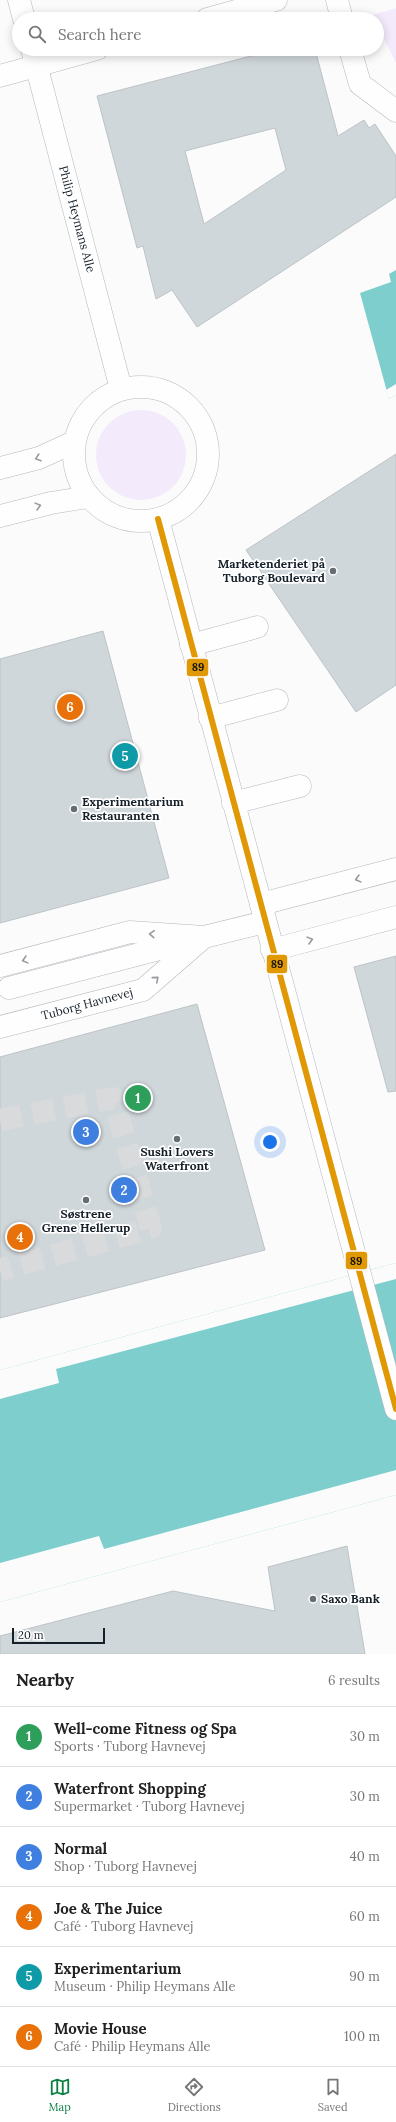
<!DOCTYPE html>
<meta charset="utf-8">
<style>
body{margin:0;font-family:Lora,serif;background:#f6f6f6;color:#222}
.scale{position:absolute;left:12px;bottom:10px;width:93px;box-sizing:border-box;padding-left:4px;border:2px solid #16202a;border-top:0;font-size:11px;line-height:14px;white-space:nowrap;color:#16202a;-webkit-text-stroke:3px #fff;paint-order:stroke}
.you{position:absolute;left:270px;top:1142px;width:14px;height:14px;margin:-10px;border:3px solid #fff;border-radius:50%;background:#1a73e8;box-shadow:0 0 0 6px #1a73e833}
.badge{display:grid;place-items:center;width:26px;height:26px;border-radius:50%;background:#0b8043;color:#fff;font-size:13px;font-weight:700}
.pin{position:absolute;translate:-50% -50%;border:2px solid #fff;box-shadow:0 1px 4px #0006}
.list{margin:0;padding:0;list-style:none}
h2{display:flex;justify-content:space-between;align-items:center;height:52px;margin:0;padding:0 16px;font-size:17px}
h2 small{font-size:13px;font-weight:400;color:#767676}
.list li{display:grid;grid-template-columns:26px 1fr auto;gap:12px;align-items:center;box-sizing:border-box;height:60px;padding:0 16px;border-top:1px solid #e0e0e0}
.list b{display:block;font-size:15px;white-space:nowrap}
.list p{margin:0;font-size:13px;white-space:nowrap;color:#767676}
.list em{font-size:13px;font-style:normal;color:#767676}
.icon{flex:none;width:22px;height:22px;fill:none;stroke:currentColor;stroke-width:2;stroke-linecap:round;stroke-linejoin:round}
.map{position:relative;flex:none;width:396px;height:1654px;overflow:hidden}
.search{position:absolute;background:#fff;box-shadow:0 2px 10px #0003;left:12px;right:12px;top:12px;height:44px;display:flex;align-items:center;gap:10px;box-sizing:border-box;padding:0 14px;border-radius:22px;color:#767676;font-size:15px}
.sheet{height:412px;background:#fff}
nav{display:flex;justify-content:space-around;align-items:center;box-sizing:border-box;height:56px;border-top:1px solid #e0e0e0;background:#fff;font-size:11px;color:#767676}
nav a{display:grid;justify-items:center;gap:2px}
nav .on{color:#0b8043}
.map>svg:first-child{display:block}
</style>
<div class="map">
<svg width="396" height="1654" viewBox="0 0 396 1654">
<rect width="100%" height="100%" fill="#fbfbfb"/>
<g fill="#f3ebfc">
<polygon points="396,8 396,63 377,25 377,19 374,19 372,15"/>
<circle cx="141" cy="455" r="45"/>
</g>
<g fill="#7ecece">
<polygon points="396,270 396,395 389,399 360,293 391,282 389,274"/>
<polygon points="396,1263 396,1495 0,1602 0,1370"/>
</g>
<g fill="#fbfbfb">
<polygon points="396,384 396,395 389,399 386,390"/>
<polygon points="396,1263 396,1279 56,1369 59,1383 0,1399 0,1370"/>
<polygon points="396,1470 396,1495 0,1602 0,1563 99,1536 104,1549"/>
</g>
<g fill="#d0d7db" stroke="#bcc3c6" fill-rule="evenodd">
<path d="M278,49H315L338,136L364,120L369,128L375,124L396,156V197L197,327L172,290L156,299L143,246L137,248L97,96ZM275,128L286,170L204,224L185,151Z"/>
<polygon points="396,454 396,685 356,712 246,550"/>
<polygon points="103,631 169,878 0,923 0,659"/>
<polygon points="396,956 396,1091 388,1092 354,967"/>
<polygon points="197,1004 265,1250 0,1318 0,1057"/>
<polygon points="347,1546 365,1654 0,1654 0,1636 173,1591 275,1611 268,1567"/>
</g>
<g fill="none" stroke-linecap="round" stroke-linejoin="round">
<polyline stroke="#d9dadc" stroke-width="22" stroke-dasharray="22 11" stroke-linecap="butt" points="0,1120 113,1098 151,1228 0,1270"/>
<defs>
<g id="minor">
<polyline points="19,0 24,19"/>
<polyline points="337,0 342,19"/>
<polyline points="207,19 276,0"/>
<polyline points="32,49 121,389"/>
<polyline points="350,49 360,84 396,111"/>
<polyline points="0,76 97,49"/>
<circle cx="141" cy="454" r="67"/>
<polyline points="0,468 39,458 74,442"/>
<polyline points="0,516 51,503 88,497"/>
<polyline points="158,519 396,1409"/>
<polyline points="191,645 257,627"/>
<polyline points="210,718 277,700"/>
<polyline points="233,803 300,786"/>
<polyline points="261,904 396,869"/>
<polyline points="272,950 396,917"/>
<polyline points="0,966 130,932 204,937 265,922"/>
<polyline points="9,988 186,942"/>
<polyline points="0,1027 143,990 204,937"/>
</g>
</defs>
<use href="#minor" stroke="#b4b8bd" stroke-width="23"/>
<use href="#minor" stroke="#fefefe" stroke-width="22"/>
<defs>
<polyline id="bus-1" points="158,519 396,1409"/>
</defs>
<use href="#bus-1" stroke="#fff" stroke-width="9"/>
<use href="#bus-1" stroke="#e09904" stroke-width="6"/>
</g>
<defs><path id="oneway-chevron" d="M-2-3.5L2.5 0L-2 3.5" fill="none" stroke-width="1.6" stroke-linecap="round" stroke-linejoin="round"/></defs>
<g stroke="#969a9f">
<use href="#oneway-chevron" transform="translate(38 458) rotate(161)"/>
<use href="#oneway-chevron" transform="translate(38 506) rotate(-15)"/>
<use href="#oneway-chevron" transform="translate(358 879) rotate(165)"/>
<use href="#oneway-chevron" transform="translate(152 934) rotate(-176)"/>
<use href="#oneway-chevron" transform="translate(310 940) rotate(-15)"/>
<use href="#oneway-chevron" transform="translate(25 960) rotate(165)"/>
<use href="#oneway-chevron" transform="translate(156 979) rotate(-41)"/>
</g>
<g fill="#666d73" stroke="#fff" stroke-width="1.5">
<circle cx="333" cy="571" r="4"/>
<circle cx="74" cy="809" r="4"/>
<circle cx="177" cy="1139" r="4"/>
<circle cx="86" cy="1200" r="4"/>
<circle cx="313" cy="1599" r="4"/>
</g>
<g text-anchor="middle" stroke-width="3.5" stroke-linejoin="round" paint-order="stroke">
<g font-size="12" fill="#16202a" stroke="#fff">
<text transform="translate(77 219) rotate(75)" y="4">Philip Heymans Alle</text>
<text transform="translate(87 1004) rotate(-15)" y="4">Tuborg Havnevej</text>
</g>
<g font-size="12" font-weight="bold" fill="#16202a" stroke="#fff" text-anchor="start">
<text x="325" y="568" text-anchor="end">Marketenderiet på<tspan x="325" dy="14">Tuborg Boulevard</tspan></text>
<text x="82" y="806">Experimentarium<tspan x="82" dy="14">Restauranten</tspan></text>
<text x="177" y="1156" text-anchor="middle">Sushi Lovers<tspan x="177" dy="14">Waterfront</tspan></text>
<text x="86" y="1218" text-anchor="middle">Søstrene<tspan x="86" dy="14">Grene Hellerup</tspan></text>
<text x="321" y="1603">Saxo Bank</text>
</g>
</g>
<g stroke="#fff" stroke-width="1.5">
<rect x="186" y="658" width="23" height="19" rx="4" fill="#e09904"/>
<rect x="266" y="954" width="22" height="20" rx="4" fill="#e09904"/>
<rect x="345" y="1251" width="23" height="19" rx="4" fill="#e09904"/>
</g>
<g font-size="11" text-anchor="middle" font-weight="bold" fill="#111">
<text x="198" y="671">89</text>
<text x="277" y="968">89</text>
<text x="356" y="1265">89</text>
</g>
</svg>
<div class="scale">20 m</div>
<div class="you"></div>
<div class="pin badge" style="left:138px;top:1098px;background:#2e9e5b">1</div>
<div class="pin badge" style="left:124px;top:1190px;background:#3f7fe0">2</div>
<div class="pin badge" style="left:86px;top:1132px;background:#3f7fe0">3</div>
<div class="pin badge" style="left:20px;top:1237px;background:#e8710a">4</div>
<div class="pin badge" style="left:125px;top:756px;background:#0f9aa8">5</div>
<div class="pin badge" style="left:70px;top:707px;background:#e8710a">6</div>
<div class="search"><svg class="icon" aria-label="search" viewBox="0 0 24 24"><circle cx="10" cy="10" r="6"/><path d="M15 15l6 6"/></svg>Search here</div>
</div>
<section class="sheet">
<h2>Nearby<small>6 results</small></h2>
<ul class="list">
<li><span class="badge" style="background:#2e9e5b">1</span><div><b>Well-come Fitness og Spa</b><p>Sports · Tuborg Havnevej</p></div><em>30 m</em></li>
<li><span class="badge" style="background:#3f7fe0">2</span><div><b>Waterfront Shopping</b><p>Supermarket · Tuborg Havnevej</p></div><em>30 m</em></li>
<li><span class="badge" style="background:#3f7fe0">3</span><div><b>Normal</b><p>Shop · Tuborg Havnevej</p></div><em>40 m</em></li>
<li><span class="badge" style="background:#e8710a">4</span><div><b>Joe &amp; The Juice</b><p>Café · Tuborg Havnevej</p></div><em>60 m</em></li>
<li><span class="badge" style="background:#0f9aa8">5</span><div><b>Experimentarium</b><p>Museum · Philip Heymans Alle</p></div><em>90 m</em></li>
<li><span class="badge" style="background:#e8710a">6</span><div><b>Movie House</b><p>Café · Philip Heymans Alle</p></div><em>100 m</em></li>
</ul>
</section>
<nav>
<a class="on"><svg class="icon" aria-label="map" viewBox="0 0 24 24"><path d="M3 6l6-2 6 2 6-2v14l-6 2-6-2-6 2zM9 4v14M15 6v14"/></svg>Map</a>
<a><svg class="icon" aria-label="directions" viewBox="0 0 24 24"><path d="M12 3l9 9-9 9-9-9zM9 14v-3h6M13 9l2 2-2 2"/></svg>Directions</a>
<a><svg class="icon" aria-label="saved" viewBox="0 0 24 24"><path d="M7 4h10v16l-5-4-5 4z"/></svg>Saved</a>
</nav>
